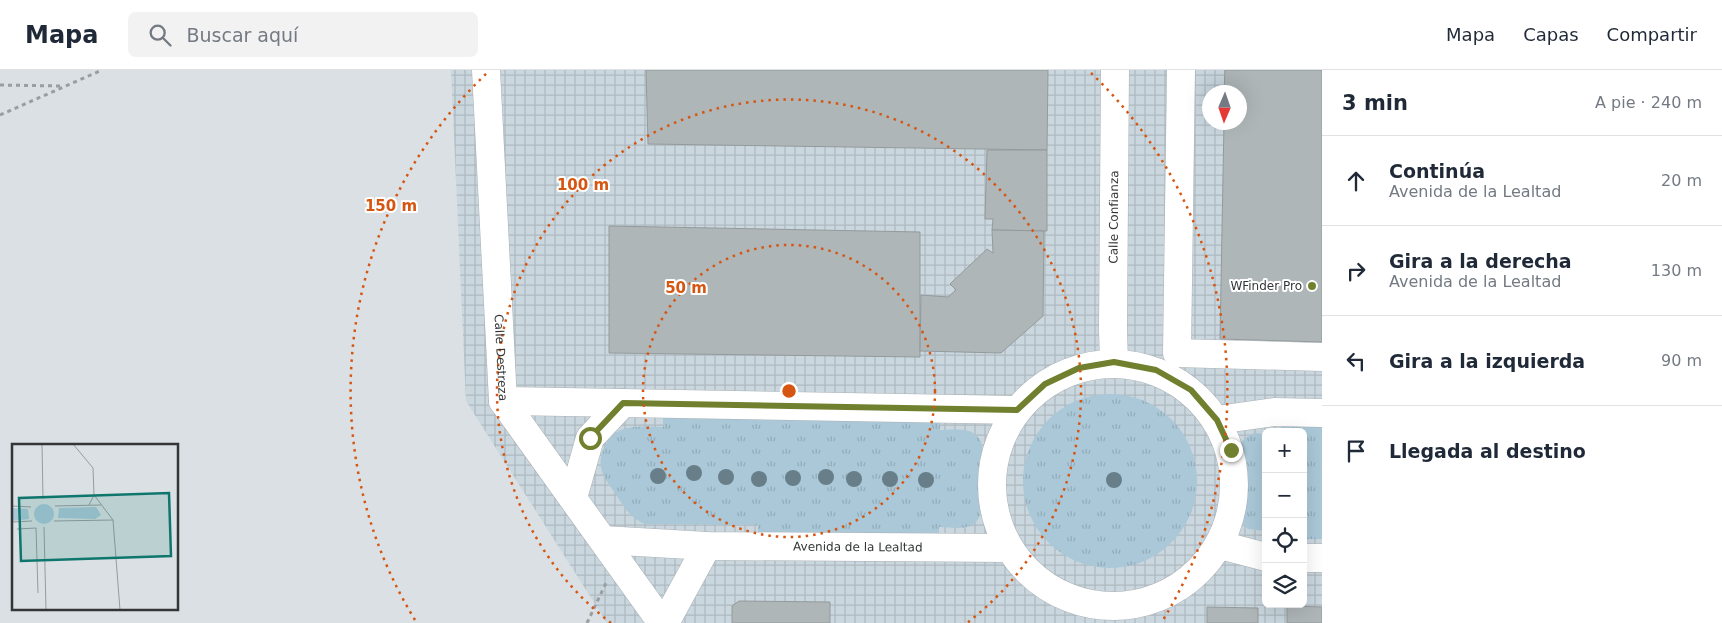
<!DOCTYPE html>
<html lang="es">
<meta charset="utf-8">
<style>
body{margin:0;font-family:"DejaVu Sans",sans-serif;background:#f2f2f3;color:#1f2937}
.controls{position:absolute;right:15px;bottom:15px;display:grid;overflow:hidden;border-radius:8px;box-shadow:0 5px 20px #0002}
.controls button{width:45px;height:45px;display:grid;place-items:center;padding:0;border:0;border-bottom:1px solid #e0e1e3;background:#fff;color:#1f2937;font:25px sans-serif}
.compass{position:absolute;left:1202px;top:15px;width:45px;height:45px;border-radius:50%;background:#fff;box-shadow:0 5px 20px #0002;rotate:182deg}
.stop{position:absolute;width:15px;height:15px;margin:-11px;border:4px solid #70802e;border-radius:50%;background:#fff}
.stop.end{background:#70802e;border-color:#fff;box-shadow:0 1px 5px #0008}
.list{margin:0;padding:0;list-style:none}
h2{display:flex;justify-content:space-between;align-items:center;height:65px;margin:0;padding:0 20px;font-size:21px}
h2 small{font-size:16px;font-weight:400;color:#747a83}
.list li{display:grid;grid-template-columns:32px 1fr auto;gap:15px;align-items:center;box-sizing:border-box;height:90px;padding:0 20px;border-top:1px solid #e0e1e3}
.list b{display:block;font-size:19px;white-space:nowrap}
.list p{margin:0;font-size:16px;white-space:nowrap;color:#747a83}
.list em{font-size:16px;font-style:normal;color:#747a83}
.icon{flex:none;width:28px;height:28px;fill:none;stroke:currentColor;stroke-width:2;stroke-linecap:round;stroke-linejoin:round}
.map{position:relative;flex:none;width:1322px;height:553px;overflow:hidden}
header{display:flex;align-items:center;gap:30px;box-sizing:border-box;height:70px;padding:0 25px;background:#fff;border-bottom:1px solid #e0e1e3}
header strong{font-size:24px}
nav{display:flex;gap:28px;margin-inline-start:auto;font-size:18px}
.search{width:350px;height:45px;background:#f2f2f3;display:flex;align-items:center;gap:12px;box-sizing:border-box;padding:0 18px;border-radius:8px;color:#747a83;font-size:19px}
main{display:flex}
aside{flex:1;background:#fff}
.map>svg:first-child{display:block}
</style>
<header>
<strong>Mapa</strong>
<div class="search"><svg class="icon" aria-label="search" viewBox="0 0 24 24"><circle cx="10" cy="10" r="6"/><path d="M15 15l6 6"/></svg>Buscar aquí</div>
<nav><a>Mapa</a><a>Capas</a><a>Compartir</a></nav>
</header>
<main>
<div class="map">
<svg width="1322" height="553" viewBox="0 0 1322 553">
<defs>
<pattern id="industrial-grid" width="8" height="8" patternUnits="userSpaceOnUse" patternTransform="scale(1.25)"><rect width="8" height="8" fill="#cad7df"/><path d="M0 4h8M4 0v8" fill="none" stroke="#aeb9c0"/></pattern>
<pattern id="grass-tufts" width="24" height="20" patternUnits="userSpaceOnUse" patternTransform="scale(1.25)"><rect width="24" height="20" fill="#aac8d8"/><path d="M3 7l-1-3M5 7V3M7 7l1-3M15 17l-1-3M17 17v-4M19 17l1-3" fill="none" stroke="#93acba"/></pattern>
</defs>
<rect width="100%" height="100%" fill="#dae0e3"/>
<path fill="url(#industrial-grid)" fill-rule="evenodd" d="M451,0H1322V553H607L466,331ZM1210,22H1240V52H1210ZM1266,362H1303V534H1266Z"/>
<g fill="url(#grass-tufts)">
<circle cx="1110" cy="411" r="87"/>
<path d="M663,348L940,351V360C951,360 969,357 977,366C980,369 982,373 982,376C983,386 978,397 978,407C978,420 986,441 976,452C968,461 951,457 939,457V465L758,463V455L645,454C630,448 625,438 616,425C612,418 605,410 602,402C597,387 606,366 621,360C633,355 650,357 663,357Z"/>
<polygon points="1281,355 1322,355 1322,469 1303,469 1303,362 1281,362"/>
<polygon points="1254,363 1266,364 1266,461 1248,459 1239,450 1238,444 1242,413 1238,380 1243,370"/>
</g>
<g fill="#afb6b8" stroke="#949a9c">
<polygon points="646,0 1048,0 1047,80 648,74"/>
<polygon points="1225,0 1322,0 1322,272 1220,269 1224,52 1240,52 1240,22 1224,22"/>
<polygon points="987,80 1047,80 1047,161 992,160 993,149 985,149"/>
<polygon points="609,156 920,162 920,287 609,283"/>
<polygon points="992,160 1044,161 1043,246 1001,283 920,281 921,225 948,227 956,220 950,214 987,179 993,183"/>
<polygon points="739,531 830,532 830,553 732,553 732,536"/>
<polygon points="1287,536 1322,537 1322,553 1287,553"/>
<polygon points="1207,537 1258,538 1258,553 1207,553"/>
</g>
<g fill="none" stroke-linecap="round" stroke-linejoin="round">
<defs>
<g id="minor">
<path id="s1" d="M486,0L503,331L662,553"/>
<polyline points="1181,0 1177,283 1322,287"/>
<path id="s2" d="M1114,293L1113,259L1115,0"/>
<circle cx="1113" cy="415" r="121"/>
<polyline points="503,331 1017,340"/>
<polyline points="1217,350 1274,342 1322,343"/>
<polyline points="573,428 590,368 623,333"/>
<path id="s3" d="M603,470L707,476L1008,478"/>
<polyline points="1220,475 1266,487"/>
<polyline points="1303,488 1322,488"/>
<polyline points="665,553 707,476"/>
</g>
</defs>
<use href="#minor" stroke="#abb1b5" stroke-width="29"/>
<g stroke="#999ea0" stroke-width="3" stroke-dasharray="4 4" stroke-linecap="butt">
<polyline points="0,15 62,16"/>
<polyline points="0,45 102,0"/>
<polyline points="587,553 606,513"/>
</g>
<use href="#minor" stroke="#fff" stroke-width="28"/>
</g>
<g fill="#687f8a">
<circle cx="694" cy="403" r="8"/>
<circle cx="658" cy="406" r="8"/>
<circle cx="726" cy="407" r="8"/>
<circle cx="826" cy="407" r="8"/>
<circle cx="793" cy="408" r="8"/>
<circle cx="759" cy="409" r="8"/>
<circle cx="854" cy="409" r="8"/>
<circle cx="890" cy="409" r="8"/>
<circle cx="926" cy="410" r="8"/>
<circle cx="1114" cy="410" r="8"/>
</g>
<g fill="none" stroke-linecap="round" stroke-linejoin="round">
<polyline stroke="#70802e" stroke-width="6" points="590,368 623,333 1017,340 1045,314 1079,298 1114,292 1156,300 1191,320 1217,350 1231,380"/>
</g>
<g fill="none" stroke="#d65510" stroke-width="2.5" stroke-dasharray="2.5 5">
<circle cx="789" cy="321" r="146"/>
<path d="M611 553A292 292 0 1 1 967 553"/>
<path d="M415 550A439 439 0 0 1 487 3M1091 3A439 439 0 0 1 1163 550"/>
</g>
<circle fill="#70802e" stroke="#fff" stroke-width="2" cx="1312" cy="216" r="5"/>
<g text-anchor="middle" stroke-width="4" stroke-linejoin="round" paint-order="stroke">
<g font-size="12" fill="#333537" stroke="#fff">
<text dy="4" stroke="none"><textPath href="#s2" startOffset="146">Calle Confianza</textPath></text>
<text dy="4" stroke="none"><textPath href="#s1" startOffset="288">Calle Destreza</textPath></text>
<text dy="4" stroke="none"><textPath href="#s3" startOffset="255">Avenida de la Lealtad</textPath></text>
</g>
<g font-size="12" fill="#333537" stroke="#fff" text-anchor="end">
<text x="1302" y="220">WFinder Pro</text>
</g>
</g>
<g transform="translate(12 374)">
<rect width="166" height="166" fill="#dae0e3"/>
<path d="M22 70a10 10 0 1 1 20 0a10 10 0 1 1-20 0ZM84,63L89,71L83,75L46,74L47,64ZM0,64L16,65L17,75L0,77Z" fill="#aac8d8"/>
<path fill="none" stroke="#979c9e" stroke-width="1" d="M30,0L31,55M61,0L81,24L82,51L77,61M82,51L101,76L108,166M0,62L19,63M43,62L89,61M42,77L101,76M0,78L20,77M32,83L34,166M5,85L24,84L26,149"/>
<path fill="#0f766e" fill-opacity="0.15" stroke="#0f766e" stroke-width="2.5" d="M157,49L159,112L9,117L7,54Z"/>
<rect width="166" height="166" fill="none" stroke="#333537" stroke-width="2.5"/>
</g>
<circle cx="789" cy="321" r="8" fill="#d65510" stroke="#fff" stroke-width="2.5"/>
<g font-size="15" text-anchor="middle" font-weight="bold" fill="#d65510" stroke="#fff" stroke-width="4" stroke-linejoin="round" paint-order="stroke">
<text x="583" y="120">100 m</text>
<text x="391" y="141">150 m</text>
<text x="686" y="223">50 m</text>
</g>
</svg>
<div class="controls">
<button>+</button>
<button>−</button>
<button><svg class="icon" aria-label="locate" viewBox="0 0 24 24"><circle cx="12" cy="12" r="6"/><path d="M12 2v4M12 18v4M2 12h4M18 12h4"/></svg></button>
<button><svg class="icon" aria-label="layers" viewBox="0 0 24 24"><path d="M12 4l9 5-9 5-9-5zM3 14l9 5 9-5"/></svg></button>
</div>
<svg class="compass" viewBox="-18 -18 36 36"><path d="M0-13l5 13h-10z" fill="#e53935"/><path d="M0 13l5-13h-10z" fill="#747a83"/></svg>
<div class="stop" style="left:590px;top:368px"></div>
<div class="stop end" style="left:1231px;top:380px"></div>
</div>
<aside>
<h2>3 min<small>A pie · 240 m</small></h2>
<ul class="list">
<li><svg class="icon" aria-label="ahead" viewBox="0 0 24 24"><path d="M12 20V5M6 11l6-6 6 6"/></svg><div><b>Continúa</b><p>Avenida de la Lealtad</p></div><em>20 m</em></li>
<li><svg class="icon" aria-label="right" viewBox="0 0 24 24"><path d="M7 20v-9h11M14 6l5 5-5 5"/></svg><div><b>Gira a la derecha</b><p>Avenida de la Lealtad</p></div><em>130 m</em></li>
<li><svg class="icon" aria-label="left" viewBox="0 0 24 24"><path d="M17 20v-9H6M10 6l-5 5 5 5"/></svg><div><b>Gira a la izquierda</b></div><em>90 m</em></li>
<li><svg class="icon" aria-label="arrive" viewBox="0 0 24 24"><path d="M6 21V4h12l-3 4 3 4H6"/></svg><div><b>Llegada al destino</b></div></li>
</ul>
</aside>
</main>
